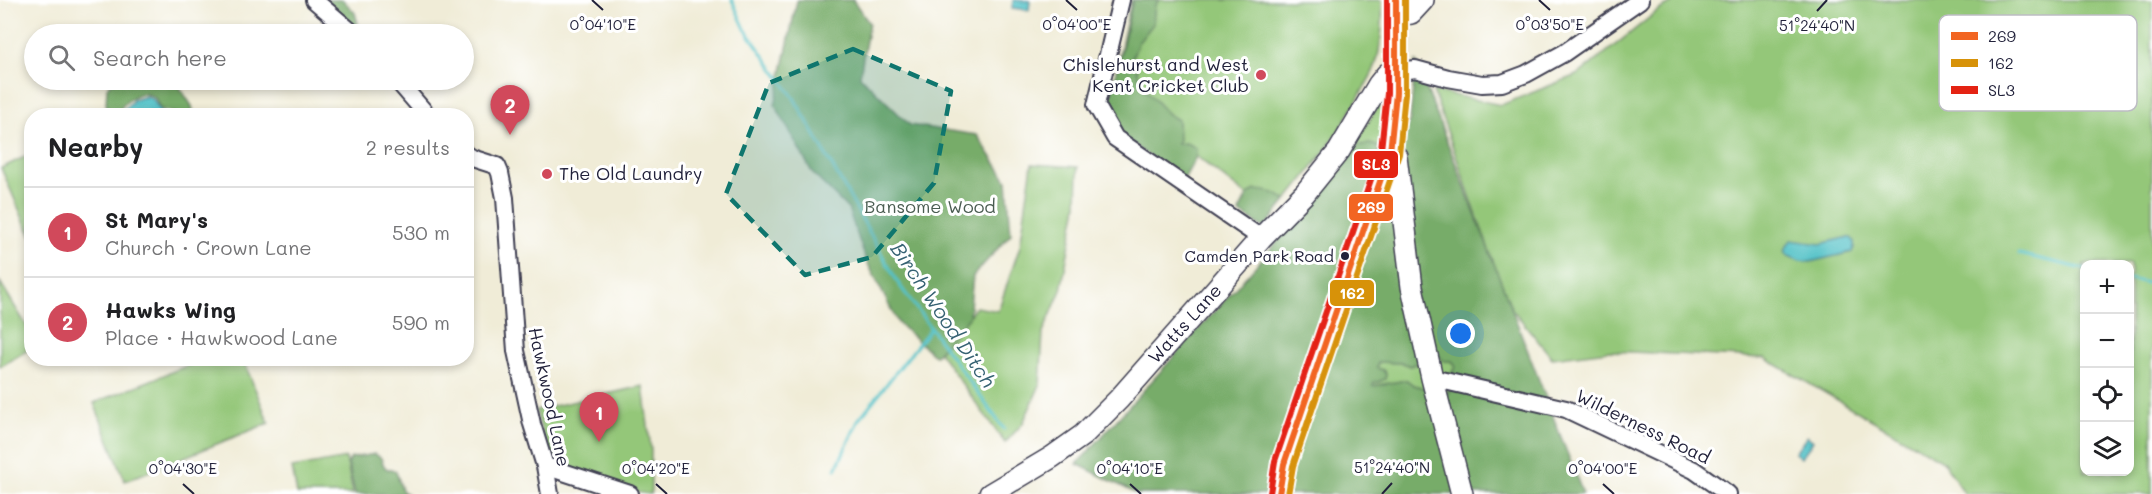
<!DOCTYPE html>
<meta charset="utf-8">
<style>
body{margin:0;font-family:Mali,sans-serif;background:#f6f6f6;color:#202124}
.controls{position:absolute;right:18px;bottom:18px;display:grid;overflow:hidden;border-radius:12px;box-shadow:0 3px 9px #0003}
.controls button{width:54px;height:54px;display:grid;place-items:center;padding:0;border:0;border-bottom:2px solid #e0e0e0;background:#fff;color:#202124;font:30px sans-serif}
.you{position:absolute;left:1461px;top:334px;width:21px;height:21px;margin:-15px;border:4px solid #fff;border-radius:50%;background:#1a73e8;box-shadow:0 0 0 9px #1a73e833}
.badge{display:grid;place-items:center;width:39px;height:39px;border-radius:50%;background:#d1495b;color:#fff;font-size:20px;font-weight:700}
.pin{position:absolute;translate:-50% -50px;filter:drop-shadow(0 2px 3px #0008)}
.pin::after{content:'';position:absolute;top:32px;width:21px;height:18px;background:inherit;clip-path:polygon(0 0,100% 0,50% 100%)}
.list{margin:0;padding:0;list-style:none}
h2{display:flex;justify-content:space-between;align-items:center;height:78px;margin:0;padding:0 24px;font-size:26px}
h2 small{font-size:20px;font-weight:400;color:#757577}
.list li{display:grid;grid-template-columns:39px 1fr auto;gap:18px;align-items:center;box-sizing:border-box;height:90px;padding:0 24px;border-top:2px solid #e0e0e0}
.list b{display:block;font-size:22px;white-space:nowrap}
.list p{margin:0;font-size:20px;white-space:nowrap;color:#757577}
.list em{font-size:20px;font-style:normal;color:#757577}
.icon{flex:none;width:33px;height:33px;fill:none;stroke:currentColor;stroke-width:2;stroke-linecap:round;stroke-linejoin:round}
.map{position:relative;flex:none;width:2152px;height:494px;overflow:hidden}
.search{position:absolute;background:#fff;box-shadow:0 3px 9px #0003;left:24px;top:24px;width:450px;height:66px;display:flex;align-items:center;gap:15px;box-sizing:border-box;padding:0 21px;border-radius:33px;color:#757577;font-size:22px}
.panel{position:absolute;background:#fff;box-shadow:0 3px 9px #0003;left:24px;top:108px;width:450px;height:258px;border-radius:24px}
.map>svg:first-child{display:block}
</style>
<div class="map">
<svg width="2152" height="494" viewBox="0 0 2152 494">
<rect width="100%" height="100%" fill="#fff"/>
<filter id="ink" filterUnits="userSpaceOnUse"><feTurbulence type="fractalNoise" baseFrequency=".0167" numOctaves="2"/><feDisplacementMap in="SourceGraphic" scale="12" xChannelSelector="R" yChannelSelector="G"/><feConvolveMatrix kernelMatrix="1 2 1 2 8 2 1 2 1" color-interpolation-filters="sRGB"/></filter>
<filter id="wash" filterUnits="userSpaceOnUse"><feTurbulence type="fractalNoise" baseFrequency=".008" numOctaves="4" result="noise"/><feDisplacementMap in="SourceGraphic" scale="24" xChannelSelector="R" yChannelSelector="G"/><feGaussianBlur stdDeviation="1.35" result="paint"/><feColorMatrix in="noise" values="0 0 0 0 0 0 0 0 0 0 0 0 0 0 0 0 0 1.4 0 .05"/><feComposite in="paint" operator="in"/></filter>
<g filter="url(#wash)">
<rect width="100%" height="100%" fill="#f0ecd7"/>
<g fill="#94c779" stroke="#5b745a" stroke-width="1.5" fill-rule="evenodd">
<path d="M1131,0H1382C1383,22 1382,43 1376,64C1373,74 1366,84 1361,93C1335,143 1299,185 1264,228L1239,212L1247,196L1197,157L1109,117V103Z"/>
<path d="M1678,0H2152V494H1965L1943,461L1765,358L1608,351L1552,358L1508,304L1433,91L1501,105L1579,74L1659,10ZM2084,264H2130V472H2084Z"/>
<polygon points="1385,93 1386,96 1379,161 1370,144 1352,149"/>
<polygon points="31,154 31,237 1,168"/>
<polygon points="1032,164 1078,167 1077,206 1061,290 1043,333 1040,385 1023,423 1005,443 939,352 976,307 998,311 1020,246"/>
<polygon points="0,282 31,333 31,348 0,367"/>
<path d="M1437,354L1447,361H1452L1456,367C1449,375 1453,386 1446,394L1413,385L1407,380L1372,386L1373,381L1378,382L1385,379L1386,374L1376,368L1378,362L1403,363L1410,366Z"/>
<polygon points="206,358 243,359 269,423 125,481 94,403"/>
<path d="M643,386L651,450V494C632,494 567,472 555,457C544,444 540,426 536,410Z"/>
<polygon points="346,458 353,494 297,494 292,468"/>
</g>
<g fill="#77ac69" stroke="#4c6752" stroke-width="1.5" fill-rule="evenodd">
<polygon points="325,0 343,0 355,13 361,34 338,10"/>
<polygon points="797,0 853,0 869,23 860,76 910,125 977,135 1007,180 1011,234 973,276 969,318 935,356 898,323 866,260 848,209 813,174 775,105"/>
<polygon points="1133,0 1159,0 1155,5 1153,24 1138,43 1133,56 1142,86 1168,114 1178,120 1179,140 1177,144 1186,143 1196,148 1196,157 1183,181 1119,134 1109,117 1109,103"/>
<path d="M1416,61L1583,494H1137L1077,464L1287,231L1342,158L1358,145L1370,144L1377,146L1379,153L1400,152L1410,118ZM1437,354L1444,361H1452L1456,367L1450,375L1451,389L1447,394L1413,385L1407,380L1373,386L1374,382H1378L1385,379L1386,374L1383,370L1377,368L1378,362L1403,363L1410,366Z"/>
<path d="M117,80H175L192,106L194,115H179L160,109L155,98C152,96 149,94 145,94C134,92 120,107 117,115H109L106,104L107,87Z"/>
<path d="M1255,190C1265,190 1279,193 1286,201L1264,228L1239,212L1247,196Z"/>
<path d="M375,454L381,458C384,468 386,470 396,471L402,490L407,494H355L348,463L351,458Z"/>
</g>
<g fill="#54c2c8" stroke="#3b7282" stroke-width="1.5">
<polygon points="1013,0 1030,1 1029,10 1012,8"/>
<polygon points="146,96 153,99 161,113 169,115 119,115 133,100"/>
<polygon points="1845,238 1851,238 1854,241 1854,247 1852,252 1810,262 1800,261 1786,255 1784,251 1791,240 1820,244"/>
<polygon points="1807,436 1813,441 1801,458 1795,453"/>
</g>
<g fill="none" stroke-linecap="round" stroke-linejoin="round">
<g stroke="#54c2c8" stroke-width="3">
<polyline points="732,0 745,29 794,98 898,283 1004,429"/>
<polyline points="2019,254 2084,269"/>
<polyline points="2130,279 2152,284"/>
<polyline points="836,469 859,419 931,328"/>
</g>
</g>
</g>
<g filter="url(#ink)">
<g fill="none" stroke-linecap="round" stroke-linejoin="round">
<defs>
<g id="minor">
<polyline points="314,0 354,34"/>
<polyline points="1121,0 1096,105 1115,138 1261,238"/>
<polyline points="1396,72 1415,69 1448,78 1482,84 1502,83 1526,74 1564,53 1640,0"/>
<polyline points="397,80 428,116"/>
<polyline points="466,154 472,158 497,166 500,173 505,198 516,351 532,424 545,466 550,494"/>
<polyline points="1432,378 1566,409 1694,470 1728,494"/>
<polyline points="545,466 630,494"/>
</g>
<g id="major">
<polyline points="1396,15 1411,13 1423,0"/>
<polyline points="1390,152 1396,156 1412,287 1432,378 1462,494"/>
<polyline points="990,494 1052,457 1083,435 1119,399 1261,238 1305,193 1339,151 1379,84 1387,74 1396,72"/>
<polyline points="1279,494 1284,464 1390,152 1396,93 1396,0"/>
</g>
</defs>
<use href="#minor" stroke="#414052" stroke-width="20"/>
<use href="#major" stroke="#414052" stroke-width="24"/>
<use href="#minor" stroke="#fff" stroke-width="16"/>
<use href="#major" stroke="#fff" stroke-width="21"/>
<defs>
<polyline id="bus-1" points="1279,494 1284,464 1390,152 1396,93 1396,0"/>
<polyline id="bus-2" points="1288,494 1293,466 1399,154 1405,93 1405,0"/>
<polyline id="bus-3" points="1270,493 1275,461 1381,150 1387,93 1387,0"/>
</defs>
<use href="#bus-1" stroke="#fff" stroke-width="10"/>
<use href="#bus-2" stroke="#fff" stroke-width="10"/>
<use href="#bus-3" stroke="#fff" stroke-width="10"/>
<use href="#bus-1" stroke="#f26522" stroke-width="6"/>
<use href="#bus-2" stroke="#d79209" stroke-width="6"/>
<use href="#bus-3" stroke="#e42313" stroke-width="6"/>
</g>
</g>
<path fill="#0f766e" fill-opacity="0.2" stroke="#0f766e" stroke-width="4.5" stroke-dasharray="12 8" stroke-linejoin="round" d="M853,49L951,91L934,183L872,257L805,275L726,194L769,83Z"/>
<path fill="none" stroke="#22223b" stroke-width="2" d="M592,0L603,10M1066,0L1077,10M1539,0L1550,10M1817,11L1827,0M183,484L194,494M656,484L667,494M1130,484L1141,494M1603,484L1614,494M1382,494L1392,483"/>
<g fill="#d1495b" stroke="#fff" stroke-width="2">
<circle cx="1261" cy="75" r="6"/>
<circle cx="547" cy="174" r="6"/>
</g>
<circle fill="#22223b" stroke="#fff" stroke-width="2" cx="1345" cy="256" r="5"/>
<g text-anchor="middle" stroke-width="6" stroke-linejoin="round" paint-order="stroke">
<g font-size="16" fill="#22223b" stroke="#fff" text-anchor="end">
<text x="1334" y="262">Camden Park Road</text>
</g>
<g font-size="18" fill="#22223b" stroke="#fff" text-anchor="end">
<text x="1249" y="71">Chislehurst and West<tspan x="1249" dy="21">Kent Cricket Club</tspan></text>
<text x="559" y="180" text-anchor="start">The Old Laundry</text>
</g>
<g font-size="18" fill="#4a5c51" stroke="#fff">
<text x="930" y="213">Bansome Wood</text>
</g>
<g font-size="18" fill="#22223b" stroke="#fff">
<text transform="translate(1185 324) rotate(-48)" y="6">Watts Lane</text>
<text transform="translate(549 397) rotate(78)" y="6">Hawkwood Lane</text>
<text transform="translate(1643 427) rotate(26)" y="6">Wilderness Road</text>
</g>
<g font-size="20" font-style="italic" fill="#366273" stroke="#fff">
<text transform="translate(943 315) rotate(56)" y="7">Birch Wood Ditch</text>
</g>
</g>
<rect x="1939" y="15" width="198" height="96" rx="9" fill="#fff" stroke="#bdbdc4" stroke-width="1.5"/>
<rect x="1951" y="32" width="27" height="8" fill="#f26522"/>
<rect x="1951" y="59" width="27" height="8" fill="#d79209"/>
<rect x="1951" y="86" width="27" height="8" fill="#e42313"/>
<g font-size="16" fill="#22223b">
<text x="1988" y="42">269</text>
<text x="1988" y="69">162</text>
<text x="1988" y="96">SL3</text>
</g>
<g font-size="15" text-anchor="middle" fill="#22223b" stroke="#fff" stroke-width="6" stroke-linejoin="round" paint-order="stroke">
<text x="1077" y="30">0°04'00"E</text>
<text x="1550" y="30">0°03'50"E</text>
<text x="603" y="30">0°04'10"E</text>
<text x="1817" y="31">51°24'40"N</text>
<text x="1392" y="473">51°24'40"N</text>
<text x="183" y="474">0°04'30"E</text>
<text x="656" y="474">0°04'20"E</text>
<text x="1130" y="474">0°04'10"E</text>
<text x="1603" y="474">0°04'00"E</text>
</g>
<g stroke="#fff" stroke-width="2">
<rect x="1353" y="150" width="46" height="29" rx="6" fill="#e42313"/>
<rect x="1348" y="193" width="46" height="29" rx="6" fill="#f26522"/>
<rect x="1329" y="279" width="46" height="28" rx="6" fill="#d79209"/>
</g>
<g font-size="16" text-anchor="middle" font-weight="bold" fill="#fff">
<text x="1376" y="170">SL3</text>
<text x="1371" y="213">269</text>
<text x="1352" y="299">162</text>
</g>
</svg>
<div class="controls">
<button>+</button>
<button>−</button>
<button><svg class="icon" aria-label="locate" viewBox="0 0 24 24"><circle cx="12" cy="12" r="6"/><path d="M12 2v4M12 18v4M2 12h4M18 12h4"/></svg></button>
<button><svg class="icon" aria-label="layers" viewBox="0 0 24 24"><path d="M12 4l9 5-9 5-9-5zM3 14l9 5 9-5"/></svg></button>
</div>
<div class="you"></div>
<div class="pin badge" style="left:599px;top:442px">1</div>
<div class="pin badge" style="left:510px;top:135px">2</div>
<div class="search"><svg class="icon" aria-label="search" viewBox="0 0 24 24"><circle cx="10" cy="10" r="6"/><path d="M15 15l6 6"/></svg>Search here</div>
<section class="panel">
<h2>Nearby<small>2 results</small></h2>
<ul class="list">
<li><span class="badge">1</span><div><b>St Mary's</b><p>Church · Crown Lane</p></div><em>530 m</em></li>
<li><span class="badge">2</span><div><b>Hawks Wing</b><p>Place · Hawkwood Lane</p></div><em>590 m</em></li>
</ul>
</section>
</div>
